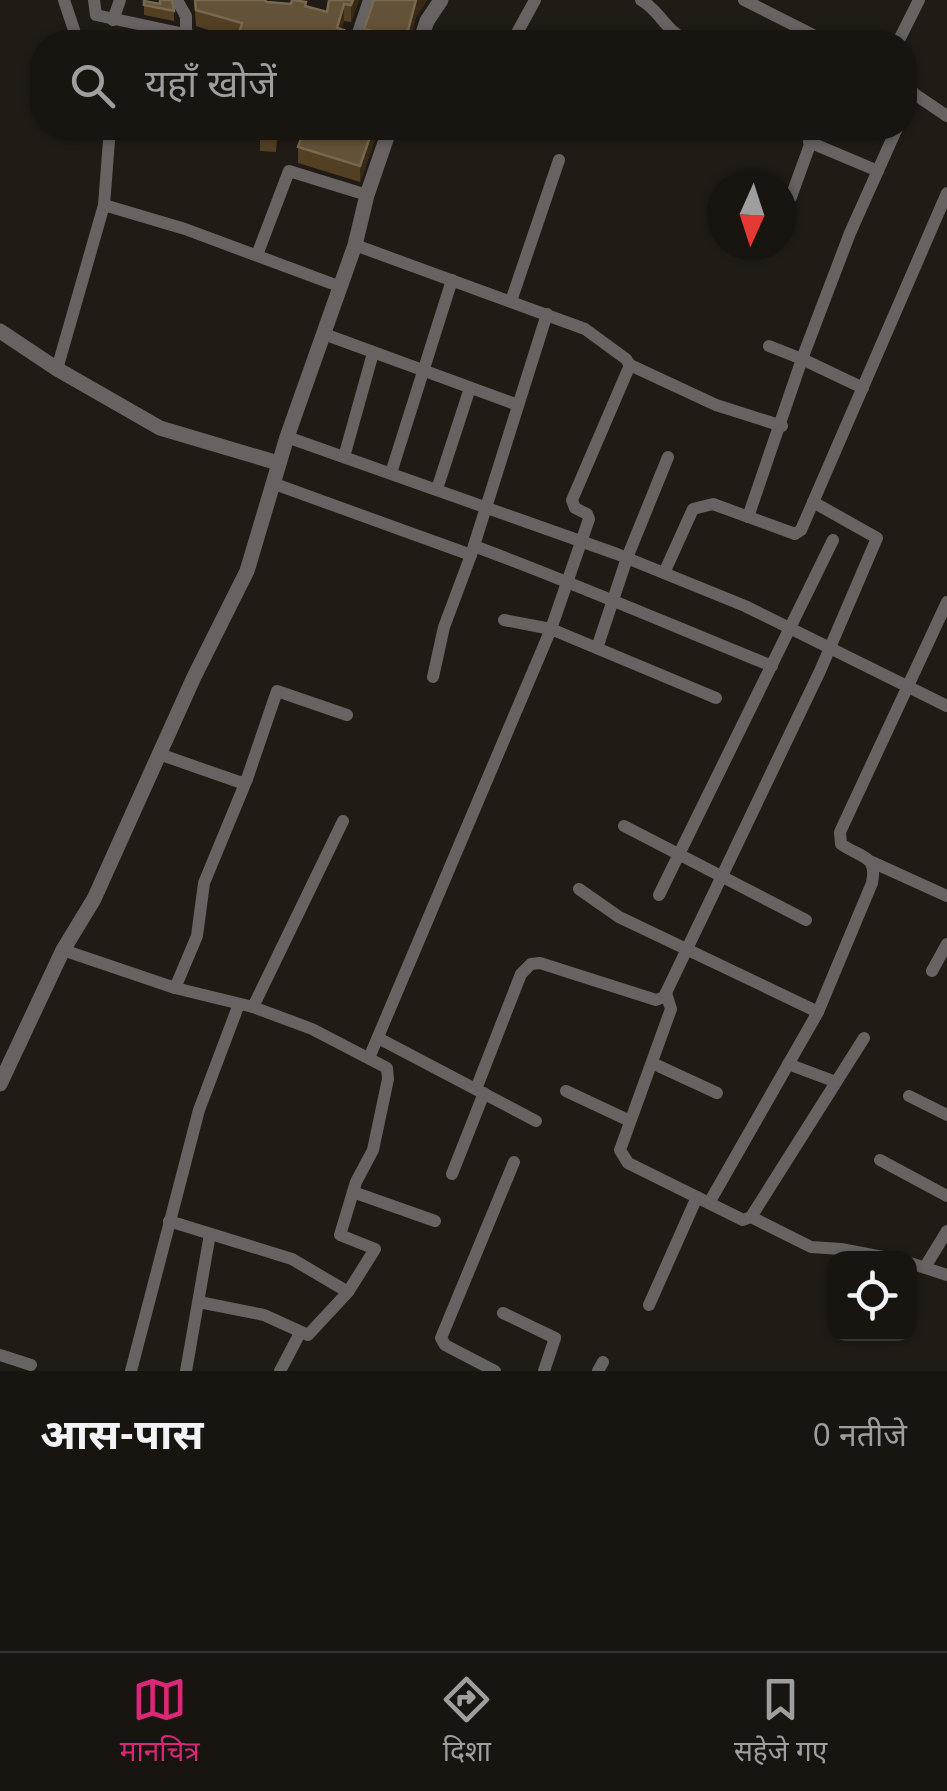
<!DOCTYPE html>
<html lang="hi">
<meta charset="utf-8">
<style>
body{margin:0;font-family:"PT Sans","Noto Sans Devanagari",sans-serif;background:#25211e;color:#f1f3f6}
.controls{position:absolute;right:30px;bottom:30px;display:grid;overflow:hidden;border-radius:20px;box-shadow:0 2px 8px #0004}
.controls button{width:90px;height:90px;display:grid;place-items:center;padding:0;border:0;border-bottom:2px solid #363330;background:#181410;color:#f1f3f6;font:50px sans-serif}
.compass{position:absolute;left:707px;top:170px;width:90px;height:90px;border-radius:50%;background:#181410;box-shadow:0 2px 8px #0004;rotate:183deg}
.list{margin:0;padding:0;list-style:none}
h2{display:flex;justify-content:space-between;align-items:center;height:130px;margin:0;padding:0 40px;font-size:42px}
h2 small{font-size:32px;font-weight:400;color:#9f9e9f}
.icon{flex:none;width:55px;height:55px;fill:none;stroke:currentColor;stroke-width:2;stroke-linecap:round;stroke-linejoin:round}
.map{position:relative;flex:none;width:947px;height:1371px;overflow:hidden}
.search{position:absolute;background:#181410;box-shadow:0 2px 8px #0004;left:30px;right:30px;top:30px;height:110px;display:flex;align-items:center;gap:25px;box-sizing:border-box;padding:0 35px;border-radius:40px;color:#9f9e9f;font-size:38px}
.sheet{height:280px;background:#181410}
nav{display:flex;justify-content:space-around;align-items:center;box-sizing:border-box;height:140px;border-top:2px solid #363330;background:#181410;font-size:28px;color:#9f9e9f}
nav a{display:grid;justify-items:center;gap:5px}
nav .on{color:#db2777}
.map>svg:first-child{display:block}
</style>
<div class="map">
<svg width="947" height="1371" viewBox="0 0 947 1371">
<rect width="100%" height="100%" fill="#201b15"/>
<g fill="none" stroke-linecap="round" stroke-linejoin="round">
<g stroke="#686362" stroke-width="12">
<polyline points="64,0 78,42"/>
<polyline points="94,0 96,15 222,42"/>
<polyline points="169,0 178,2 186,16 186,36"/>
<path d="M641,0C662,12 663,30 690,42"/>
<polyline points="744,0 827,42"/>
<polyline points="113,20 120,0"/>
<polyline points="355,42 369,0"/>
<polyline points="512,42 535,0"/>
<polyline points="898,42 919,0"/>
<polyline points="904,87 947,116"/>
<polyline points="904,110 913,92"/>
<polyline points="809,142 878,171"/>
<polyline points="791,197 816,128"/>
<polyline points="104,205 185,229 341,287"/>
<polyline points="355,245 585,329 626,359 630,365 572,500 575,508 587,514 589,519 551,629 369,1058"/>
<polyline points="257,255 289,171 367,195"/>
<polyline points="511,301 559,160"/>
<polyline points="324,334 518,405"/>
<polyline points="630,365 716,405 782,426"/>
<polyline points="57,369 104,205 110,128"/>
<polyline points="863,388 802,359 850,233 897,128"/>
<polyline points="287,437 617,554 745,606 947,706"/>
<polyline points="344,457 373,353"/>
<polyline points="391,473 452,280"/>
<polyline points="272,483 471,555"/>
<polyline points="437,489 470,388"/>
<polyline points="748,517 802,359 769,346"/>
<path d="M474,546C574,583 673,626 772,666"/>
<polyline points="664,573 693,509 713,504 795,534 801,530 947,193"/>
<polyline points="504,620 551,629 716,698"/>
<polyline points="597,648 627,558 668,457"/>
<polyline points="433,677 444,627 471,555 547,314"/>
<polyline points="159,754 242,783 247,779 277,691 347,715"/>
<polyline points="624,826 806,920"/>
<polyline points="872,862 947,896"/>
<polyline points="579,889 619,917 818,1012"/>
<polyline points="659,895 833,540"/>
<polyline points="63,950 175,988 253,1007 312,1029 387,1068 388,1079 373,1150 356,1182 340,1235 375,1249 348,1292 308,1335 264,1315 199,1302"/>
<polyline points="932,971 947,944"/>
<polyline points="175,988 197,936 204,883 247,779"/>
<polyline points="666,993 671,1009 620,1150 628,1163 743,1220 751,1217 864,1038"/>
<polyline points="253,1007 343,821"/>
<polyline points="380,1039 536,1121"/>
<polyline points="652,1063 717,1093"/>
<polyline points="788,1064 836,1082"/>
<polyline points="476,1089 521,974 531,964 540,963 656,1000 664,997 820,671 877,538 813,502"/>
<polyline points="566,1091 630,1121"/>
<polyline points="909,1096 947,1115"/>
<polyline points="880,1160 947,1196"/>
<polyline points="452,1174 484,1093"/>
<polyline points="353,1192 435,1221"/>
<path d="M709,1203L818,1012L872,883C878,854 860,858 841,844L840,832L947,602"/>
<polyline points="751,1217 811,1247 841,1249 888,1258"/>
<polyline points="169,1221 292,1259 348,1292"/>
<polyline points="910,1263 947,1275"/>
<polyline points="925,1267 947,1231"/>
<polyline points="649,1305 697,1197"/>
<polyline points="503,1313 555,1338 544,1371"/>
<polyline points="0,1355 31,1365"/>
<polyline points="131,1371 199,1110 239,1004"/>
<polyline points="186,1371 210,1234"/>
<polyline points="280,1371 300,1333"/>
<polyline points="495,1371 445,1345 441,1338 514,1162"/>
<polyline points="598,1371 603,1362"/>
</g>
<g stroke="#686362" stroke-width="15">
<polyline points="420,42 427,21 441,0"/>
<polyline points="0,331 57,369 160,428 278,463"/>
<polyline points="0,1084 63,950 94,899 194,677 247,571 287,437 355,245 367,195 390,128"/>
</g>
</g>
<g fill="#534023">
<polygon points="194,0 267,2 306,6 327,12 329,0 359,0 351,22 344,21 341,29 344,42 238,39 196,26"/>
<polygon points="374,0 427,0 416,17 409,42 364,42 364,29"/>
<polygon points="160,4 174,11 174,21 144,15 144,5"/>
<polygon points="234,128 278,128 276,152 260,151 260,136"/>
<polygon points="379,128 360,182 298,163 298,147 323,136"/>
</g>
<g fill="#382a15">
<polygon points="353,0 359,0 351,22 351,5"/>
<polygon points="416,0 427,0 416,17 409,42 406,42"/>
<polygon points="344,4 344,21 338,42 337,28"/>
<polygon points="373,128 379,128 360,182 360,166"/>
</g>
<g fill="#635237" stroke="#776851" stroke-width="2.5">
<polygon points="160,0 172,0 174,11 144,5 144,1 160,4"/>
<polygon points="195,0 264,0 267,2 291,4 292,0 294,0 306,2 305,6 327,12 329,0 353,0 351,5 344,4 337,28 344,30 340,42 237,42 242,23 196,10"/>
<polygon points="374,0 416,0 406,38 389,34 387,42 375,42 377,32 364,29"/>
<polygon points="261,128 277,128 276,137 260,136"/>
<polygon points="325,128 373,128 360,166 298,147 304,130 323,136"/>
</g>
</svg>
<div class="controls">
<button><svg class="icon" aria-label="locate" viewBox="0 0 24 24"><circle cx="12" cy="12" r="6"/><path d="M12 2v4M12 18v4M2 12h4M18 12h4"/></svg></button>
</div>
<svg class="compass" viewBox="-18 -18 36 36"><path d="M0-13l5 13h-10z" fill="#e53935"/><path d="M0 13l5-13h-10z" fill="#9f9e9f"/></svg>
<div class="search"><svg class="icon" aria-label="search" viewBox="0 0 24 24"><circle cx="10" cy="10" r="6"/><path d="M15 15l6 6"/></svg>यहाँ खोजें</div>
</div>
<section class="sheet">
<h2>आस-पास<small>0 नतीजे</small></h2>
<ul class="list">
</ul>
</section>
<nav>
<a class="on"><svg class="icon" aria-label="map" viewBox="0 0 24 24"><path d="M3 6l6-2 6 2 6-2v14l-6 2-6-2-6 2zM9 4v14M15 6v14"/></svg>मानचित्र</a>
<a><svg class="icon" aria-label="directions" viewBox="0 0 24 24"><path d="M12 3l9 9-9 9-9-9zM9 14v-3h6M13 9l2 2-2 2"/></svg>दिशा</a>
<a><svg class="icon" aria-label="saved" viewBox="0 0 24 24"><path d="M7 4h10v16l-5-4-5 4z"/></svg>सहेजे गए</a>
</nav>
